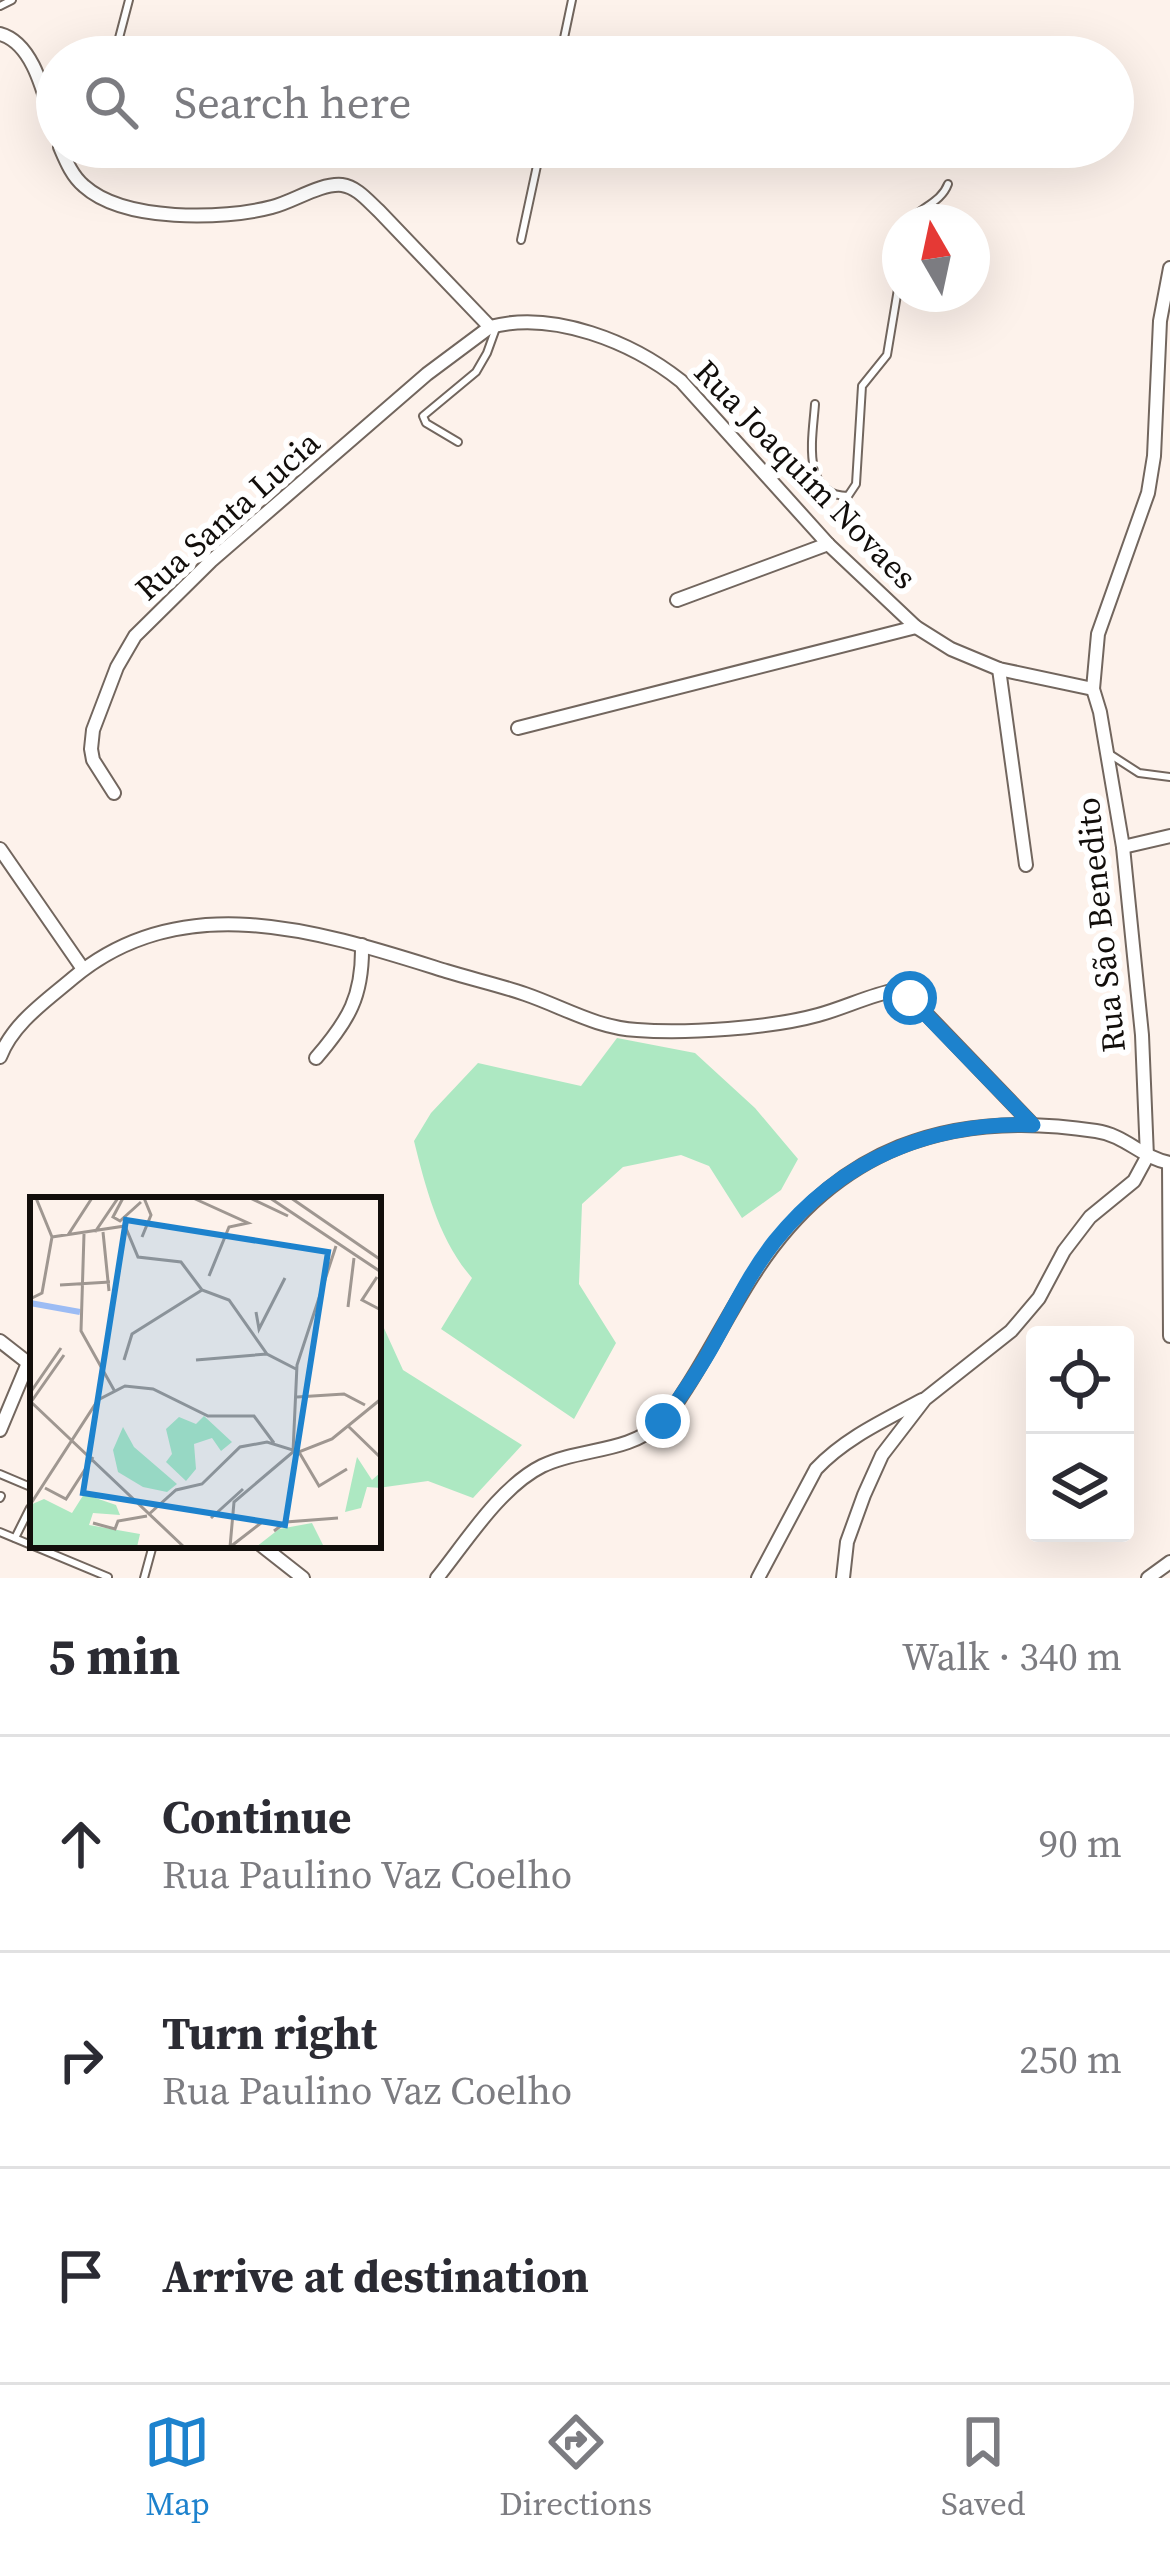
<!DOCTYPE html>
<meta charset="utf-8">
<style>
body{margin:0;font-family:"Source Serif 4",serif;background:#f7f7f7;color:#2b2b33}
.controls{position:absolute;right:36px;bottom:36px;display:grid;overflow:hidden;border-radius:12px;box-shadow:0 12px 48px #0002}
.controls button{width:108px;height:108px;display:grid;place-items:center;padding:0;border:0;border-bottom:3px solid #e1e1e2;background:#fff;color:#2b2b33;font:60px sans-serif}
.compass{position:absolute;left:882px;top:204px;width:108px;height:108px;border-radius:50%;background:#fff;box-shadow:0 12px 48px #0002;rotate:351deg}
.stop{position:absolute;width:36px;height:36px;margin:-27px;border:9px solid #1d82cd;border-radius:50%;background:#fff}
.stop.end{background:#1d82cd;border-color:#fff;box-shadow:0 3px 12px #0008}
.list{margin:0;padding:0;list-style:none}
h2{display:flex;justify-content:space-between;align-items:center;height:156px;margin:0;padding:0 48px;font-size:51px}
h2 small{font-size:39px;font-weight:400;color:#7c7c81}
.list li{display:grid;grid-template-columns:78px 1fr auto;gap:36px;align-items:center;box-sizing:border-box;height:216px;padding:0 48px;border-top:3px solid #e1e1e2}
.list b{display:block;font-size:45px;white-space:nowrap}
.list p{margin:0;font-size:39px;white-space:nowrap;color:#7c7c81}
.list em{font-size:39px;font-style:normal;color:#7c7c81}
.icon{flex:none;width:66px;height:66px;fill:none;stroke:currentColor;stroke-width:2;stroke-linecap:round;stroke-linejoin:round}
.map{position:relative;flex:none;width:1170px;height:1578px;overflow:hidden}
.search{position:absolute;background:#fff;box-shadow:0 12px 48px #0002;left:36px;right:36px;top:36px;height:132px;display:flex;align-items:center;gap:30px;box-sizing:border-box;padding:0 42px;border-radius:66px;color:#7c7c81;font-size:45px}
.sheet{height:804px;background:#fff}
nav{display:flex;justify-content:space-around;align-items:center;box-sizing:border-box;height:168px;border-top:3px solid #e1e1e2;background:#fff;font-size:33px;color:#7c7c81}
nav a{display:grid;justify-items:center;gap:6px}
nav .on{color:#1d82cd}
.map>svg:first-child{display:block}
</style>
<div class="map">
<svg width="1170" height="1578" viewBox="0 0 1170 1578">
<rect width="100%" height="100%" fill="#fdf2eb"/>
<g fill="#ade8c2">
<path d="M617,1038L695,1053L755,1108L798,1159L781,1190L742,1218L709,1166L681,1155L623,1167L582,1204L579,1284L616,1343L574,1419L441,1329L472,1278C439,1240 426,1189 414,1141L431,1113L478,1063L581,1086Z"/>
<polygon points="378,1315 403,1370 522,1445 473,1498 428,1481 378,1488"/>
</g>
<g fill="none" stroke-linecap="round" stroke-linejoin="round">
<defs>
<g id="lane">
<polyline points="0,6 12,0"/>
<polyline points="114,57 129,0"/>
<polyline points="560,57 572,0"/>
<path d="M909,222C920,207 941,203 948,184"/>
<polyline points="521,240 541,147"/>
<path d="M815,404C813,435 800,496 848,496L856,484L862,386L887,355L900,277"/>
<polyline points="458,442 426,423 423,416 476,372 487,353 496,328"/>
<polyline points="1108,753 1139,773 1170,777"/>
<polyline points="0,1474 33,1488"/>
<polyline points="0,1498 1,1496"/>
<polyline points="0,1532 108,1577"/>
<polyline points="15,1538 30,1508"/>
<polyline points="144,1578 153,1545"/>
</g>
<g id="street">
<path d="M0,34C37,44 46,105 57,137"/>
<path d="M60,147C66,161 72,176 84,186C124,222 223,220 272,207C293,202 320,183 342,185C357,187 368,201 379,211L490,327C553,310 632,342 681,381L828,544L916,627L951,649L999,669L1093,689"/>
<polyline points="677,600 828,544"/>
<polyline points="999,669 1026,865"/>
<polyline points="518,728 916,627"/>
<polyline points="114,793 93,760 91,749 93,730 117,667 135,636 211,561 427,374 490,327"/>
<polyline points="1123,847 1170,836"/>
<polyline points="0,849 83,969"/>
<path d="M0,1057C13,1023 46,1001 73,978C184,885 324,933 446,971C472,979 499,985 525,994C563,1007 597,1028 637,1030C686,1034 771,1028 818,1015C844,1008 870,995 896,990L910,997L1033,1125"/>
<path d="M316,1058C349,1020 363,996 362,945"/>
<polyline points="1169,1163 1170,1336"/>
<polyline points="0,1341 32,1366"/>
<polyline points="0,1430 28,1363"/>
<polyline points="261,1545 303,1578"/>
<path d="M437,1578C466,1542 500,1487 542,1466C582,1447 626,1454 661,1423C671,1414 679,1399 687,1387C710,1351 729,1313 752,1277C833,1148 949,1108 1096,1131C1125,1135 1142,1158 1170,1163"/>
<path d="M758,1578L816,1469C845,1438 885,1420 922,1400"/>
<polyline points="843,1578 847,1542 864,1495 882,1455 925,1399 1011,1331 1039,1298 1064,1251 1090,1217 1134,1181 1147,1157 1142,1035 1123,847 1100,712 1093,689 1098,634 1148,493 1154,456 1160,321 1170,268"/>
<polyline points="1148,1578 1170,1562"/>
</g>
</defs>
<use href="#lane" stroke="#72665e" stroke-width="10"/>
<use href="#street" stroke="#72665e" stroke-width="16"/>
<use href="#lane" stroke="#fff" stroke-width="6"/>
<use href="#street" stroke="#fff" stroke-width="12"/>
</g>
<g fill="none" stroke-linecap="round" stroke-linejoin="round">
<path stroke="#1d82cd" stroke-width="15" d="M663,1421C679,1399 695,1376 709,1352C730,1315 748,1275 775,1241C840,1160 930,1122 1033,1125L910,998"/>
</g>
<g text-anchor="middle" stroke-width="12" stroke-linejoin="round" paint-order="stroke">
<g font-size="33" fill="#120e0b" stroke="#fff">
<text transform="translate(806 474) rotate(46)" y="12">Rua Joaquim Novaes</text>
<text transform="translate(227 515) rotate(-42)" y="12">Rua Santa Lucia</text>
<text transform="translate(1100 925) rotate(-96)" y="12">Rua São Benedito</text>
</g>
</g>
<g transform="translate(30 1197)">
<rect width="351" height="351" fill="#fdf2eb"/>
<path d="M174,219L202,245L191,254L182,241L164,247L166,272L156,284L136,265L142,257L136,232L149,220L166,227ZM93,230L104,250L147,287L137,295L113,290L88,275L83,253ZM327,260L342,283L351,275V291L337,290L331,311L315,315ZM54,297L86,308L90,318L63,316L59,328L110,337L107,350H0V308L14,302L42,316ZM282,326L294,350H226L249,332Z" fill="#ade8c2"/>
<path fill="none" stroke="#9cbcf4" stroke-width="6" d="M0,106L50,115"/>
<path fill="none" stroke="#9f9791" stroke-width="3" d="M6,1L22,40M93,1L83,20L90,24L111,5M163,1L218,26L199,30L179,79M220,1L258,19M240,1L351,75M261,1L351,63M65,35L88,1M73,35L79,94M54,37L51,134L84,193M38,38L62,1M22,40L95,29L108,60L151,65L172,93L199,103L237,157L266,172M112,40L121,18L114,1M347,80L332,103L351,113M30,88L80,85M0,102L12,96L22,40M318,110L324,61M226,115L229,132L255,81M94,163L102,137L172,93M166,163L237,157M0,196L31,151M267,200L314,197L335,208M0,204L154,350M1,205L34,158M317,228L351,261M269,255L289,289L317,272M15,291L36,302L63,260M0,308L68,203L95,189L123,192L178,219H224L244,246M118,318L146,293L172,287L210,250L237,245L269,255L302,242L351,202M181,321L213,292M256,325L266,256M63,326L85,332L88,324L117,319M244,334L256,325L308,321M200,350L204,305L263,255L267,168L306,49M200,350L231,326"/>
<path fill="#1d82cd" fill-opacity="0.15" stroke="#1d82cd" stroke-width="6" d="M96,23L298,55L255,328L53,296Z"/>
<rect width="351" height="351" fill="none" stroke="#120e0b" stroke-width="6"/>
</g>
</svg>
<div class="controls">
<button><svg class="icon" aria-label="locate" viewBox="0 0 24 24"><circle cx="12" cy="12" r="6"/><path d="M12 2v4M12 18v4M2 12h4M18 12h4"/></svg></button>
<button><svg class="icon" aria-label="layers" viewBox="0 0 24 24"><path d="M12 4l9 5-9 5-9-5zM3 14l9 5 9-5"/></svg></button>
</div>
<svg class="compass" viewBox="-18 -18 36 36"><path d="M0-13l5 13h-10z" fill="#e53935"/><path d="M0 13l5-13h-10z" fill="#7c7c81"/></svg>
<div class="stop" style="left:910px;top:998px"></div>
<div class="stop end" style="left:663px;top:1421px"></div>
<div class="search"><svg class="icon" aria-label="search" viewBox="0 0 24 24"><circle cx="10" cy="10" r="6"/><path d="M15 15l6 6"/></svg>Search here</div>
</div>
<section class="sheet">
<h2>5 min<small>Walk · 340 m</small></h2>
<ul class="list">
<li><svg class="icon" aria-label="ahead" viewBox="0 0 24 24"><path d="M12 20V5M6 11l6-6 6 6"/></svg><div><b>Continue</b><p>Rua Paulino Vaz Coelho</p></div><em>90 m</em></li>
<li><svg class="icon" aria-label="right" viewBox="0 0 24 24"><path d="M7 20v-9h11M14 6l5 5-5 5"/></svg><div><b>Turn right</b><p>Rua Paulino Vaz Coelho</p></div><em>250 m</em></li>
<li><svg class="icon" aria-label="arrive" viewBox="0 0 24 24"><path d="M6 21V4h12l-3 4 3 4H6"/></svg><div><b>Arrive at destination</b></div></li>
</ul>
</section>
<nav>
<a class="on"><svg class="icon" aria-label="map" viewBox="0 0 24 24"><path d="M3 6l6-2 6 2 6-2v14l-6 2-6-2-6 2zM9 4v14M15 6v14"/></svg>Map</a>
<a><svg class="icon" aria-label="directions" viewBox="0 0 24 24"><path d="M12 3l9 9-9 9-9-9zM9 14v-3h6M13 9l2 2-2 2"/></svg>Directions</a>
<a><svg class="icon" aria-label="saved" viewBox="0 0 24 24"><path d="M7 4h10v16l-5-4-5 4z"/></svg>Saved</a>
</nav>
